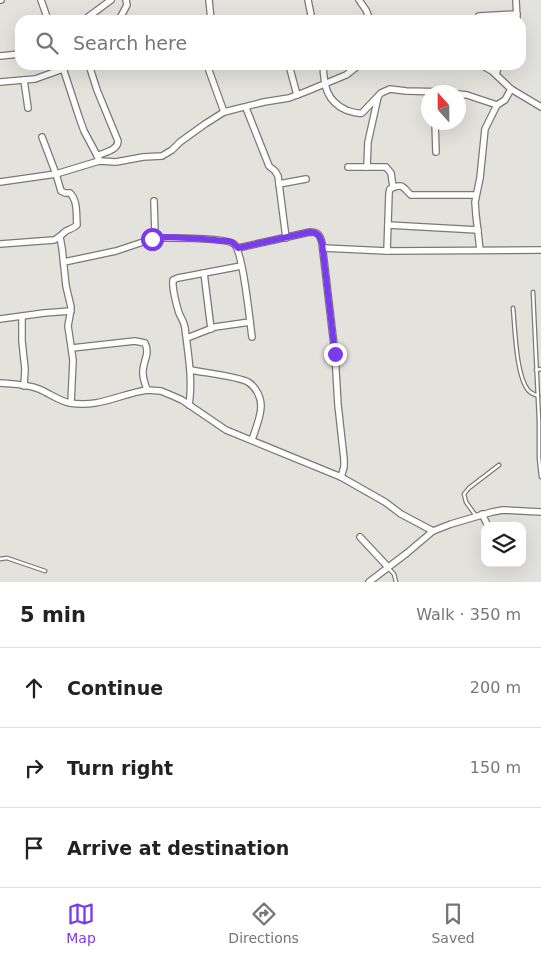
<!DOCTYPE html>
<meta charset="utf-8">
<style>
body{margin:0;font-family:"DejaVu Sans",sans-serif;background:#f2f2f2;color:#222}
.controls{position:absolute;right:15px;bottom:15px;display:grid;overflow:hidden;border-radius:10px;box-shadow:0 5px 20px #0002}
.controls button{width:45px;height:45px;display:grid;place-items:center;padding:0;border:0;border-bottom:1px solid #e0e0e0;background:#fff;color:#222;font:25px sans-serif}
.compass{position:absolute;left:421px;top:85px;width:45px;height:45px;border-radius:50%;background:#fff;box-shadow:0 5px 20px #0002;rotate:339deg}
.stop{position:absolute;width:15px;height:15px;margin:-11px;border:4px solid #7c3aed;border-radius:50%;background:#fff}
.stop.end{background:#7c3aed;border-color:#fff;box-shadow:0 1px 5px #0008}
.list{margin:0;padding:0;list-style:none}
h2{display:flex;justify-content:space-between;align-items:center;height:65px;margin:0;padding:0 20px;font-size:21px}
h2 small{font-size:16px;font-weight:400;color:#767676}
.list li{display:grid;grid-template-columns:32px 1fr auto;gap:15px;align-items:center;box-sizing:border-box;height:80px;padding:0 20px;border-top:1px solid #e0e0e0}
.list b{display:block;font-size:19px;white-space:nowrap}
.list em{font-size:16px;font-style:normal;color:#767676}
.icon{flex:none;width:28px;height:28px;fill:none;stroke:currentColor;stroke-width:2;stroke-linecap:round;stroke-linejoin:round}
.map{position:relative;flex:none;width:541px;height:582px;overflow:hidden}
.search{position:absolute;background:#fff;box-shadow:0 5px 20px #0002;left:15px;right:15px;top:15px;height:55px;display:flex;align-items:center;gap:12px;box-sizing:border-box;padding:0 18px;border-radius:15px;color:#767676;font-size:19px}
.sheet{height:305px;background:#fff}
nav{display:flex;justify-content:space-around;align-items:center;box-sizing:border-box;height:70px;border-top:1px solid #e0e0e0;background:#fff;font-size:14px;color:#767676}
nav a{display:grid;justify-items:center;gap:2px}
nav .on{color:#7c3aed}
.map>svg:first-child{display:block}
</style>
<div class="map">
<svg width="541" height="582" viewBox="0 0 541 582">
<rect width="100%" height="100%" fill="#e3e2dd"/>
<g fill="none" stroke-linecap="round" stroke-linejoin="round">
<defs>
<g id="lane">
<polyline points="533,292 539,421 539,458 541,477"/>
<path d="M513,308C515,328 516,375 528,390C530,393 534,394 538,396"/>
<polyline points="536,370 541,369"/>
<polyline points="476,516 466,502 464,494 469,488 499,465"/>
<polyline points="0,559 7,558 45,571"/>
<polyline points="389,569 394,574 396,582"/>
</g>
<g id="street">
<polyline points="0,0 1,0"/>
<polyline points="41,0 48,20"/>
<polyline points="209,0 211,20"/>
<polyline points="308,0 312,20"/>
<polyline points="359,0 366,10 370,20"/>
<polyline points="516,0 517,20"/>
<polyline points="479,16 517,14"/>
<polyline points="88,17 111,0"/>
<polyline points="119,20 127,5 126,0"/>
<polyline points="0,56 20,54"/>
<polyline points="62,65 79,117 84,131 99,159"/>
<path d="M89,65L97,90L118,141C118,150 105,152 97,156"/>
<polyline points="207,65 224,112"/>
<polyline points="289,65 297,95"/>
<path d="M323,65C324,85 326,101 346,110C352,112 356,114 362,113L381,93L390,89L406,91L448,92"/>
<polyline points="481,65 492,71 511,89 541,107"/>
<polyline points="496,74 499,65"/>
<polyline points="24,80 28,108"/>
<polyline points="0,82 35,79 63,69"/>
<polyline points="458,94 467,95 497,105"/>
<polyline points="246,108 269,166 275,171 278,176 286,238"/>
<polyline points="435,122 436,152"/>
<polyline points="348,167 386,167 391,173 393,187"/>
<polyline points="367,167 368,142 378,97"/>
<polyline points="0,182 56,174 99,161 116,162 143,157 162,156 172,150 180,142 205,124 224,112 264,102 289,98 305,92 346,75 359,65"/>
<polyline points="279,184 306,179"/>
<polyline points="388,225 478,230"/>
<polyline points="60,237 62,248 66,286 71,307 70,315 68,326 73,360 71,403"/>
<path d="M154,238C167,238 226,237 234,244C243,251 250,323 252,337"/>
<path d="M0,244L54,240C59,238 62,234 66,231C70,229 74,228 77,225C76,214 78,201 70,193H65L61,191L56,174L42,137"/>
<path d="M238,248L310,232C318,232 320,235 322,243L335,354L338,405L344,459V467L341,477"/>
<polyline points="323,248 387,251 541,250"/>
<polyline points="480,250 476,215 475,202 480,178 485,129 497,105 505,100 511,89"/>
<path d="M387,251L389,193L390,189C403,182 403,188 411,195H476"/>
<polyline points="64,262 116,251 152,239 155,235 154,201"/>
<polyline points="204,273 211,329"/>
<polyline points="22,317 22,341 25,369 24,386"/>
<polyline points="0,319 44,313 71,311"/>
<polyline points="187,338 215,327 250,322"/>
<path d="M72,348L135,341L145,343C150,354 144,359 143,370C142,377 145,383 147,390"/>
<path d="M191,370C205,373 237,376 248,382C256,387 261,397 261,406C261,417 255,430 252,440"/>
<path d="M0,383C12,384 27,384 39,389C49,393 59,401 70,403C99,408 120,394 147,390L161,391L173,396L182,400L226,430L341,477L385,502L401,514L433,531"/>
<path d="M189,405C193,379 188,354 185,328C184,321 181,318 179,313C176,303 172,290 173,280L178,278L241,266"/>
<polyline points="482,514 488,526"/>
<polyline points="360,537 388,567"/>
<polyline points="369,582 407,553 433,531 451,524 492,512 503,510 541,512"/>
</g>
</defs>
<use href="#lane" stroke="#7a7974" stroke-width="5"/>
<use href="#street" stroke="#7a7974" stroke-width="8"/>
<use href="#lane" stroke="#fff" stroke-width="2.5"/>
<use href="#street" stroke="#fff" stroke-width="5.5"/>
</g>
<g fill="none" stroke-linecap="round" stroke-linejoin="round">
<path stroke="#7c3aed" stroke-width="6" d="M152,239C163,234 212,240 227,241L232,242L238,248L310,232C318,232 320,236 322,243L335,354"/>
</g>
</svg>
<div class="controls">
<button><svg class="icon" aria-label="layers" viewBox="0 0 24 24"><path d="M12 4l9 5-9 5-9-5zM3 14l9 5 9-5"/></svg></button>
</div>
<svg class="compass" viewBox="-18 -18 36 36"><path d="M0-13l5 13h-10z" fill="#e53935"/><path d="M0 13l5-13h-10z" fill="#767676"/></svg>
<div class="stop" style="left:152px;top:239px"></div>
<div class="stop end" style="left:335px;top:354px"></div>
<div class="search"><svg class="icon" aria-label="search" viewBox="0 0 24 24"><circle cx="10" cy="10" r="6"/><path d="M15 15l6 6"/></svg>Search here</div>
</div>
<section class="sheet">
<h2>5 min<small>Walk · 350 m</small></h2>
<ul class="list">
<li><svg class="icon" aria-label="ahead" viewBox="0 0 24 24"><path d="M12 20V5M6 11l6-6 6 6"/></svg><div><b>Continue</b></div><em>200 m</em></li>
<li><svg class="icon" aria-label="right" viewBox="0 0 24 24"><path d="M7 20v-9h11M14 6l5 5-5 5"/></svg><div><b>Turn right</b></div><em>150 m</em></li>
<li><svg class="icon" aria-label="arrive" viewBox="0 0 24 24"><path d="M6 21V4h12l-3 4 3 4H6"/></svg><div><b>Arrive at destination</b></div></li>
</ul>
</section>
<nav>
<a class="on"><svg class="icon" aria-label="map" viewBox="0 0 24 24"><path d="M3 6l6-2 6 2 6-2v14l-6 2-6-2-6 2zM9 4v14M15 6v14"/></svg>Map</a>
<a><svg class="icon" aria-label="directions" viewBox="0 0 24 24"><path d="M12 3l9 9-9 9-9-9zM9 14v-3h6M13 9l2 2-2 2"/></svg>Directions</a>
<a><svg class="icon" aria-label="saved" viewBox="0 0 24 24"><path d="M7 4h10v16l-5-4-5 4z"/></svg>Saved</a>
</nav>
